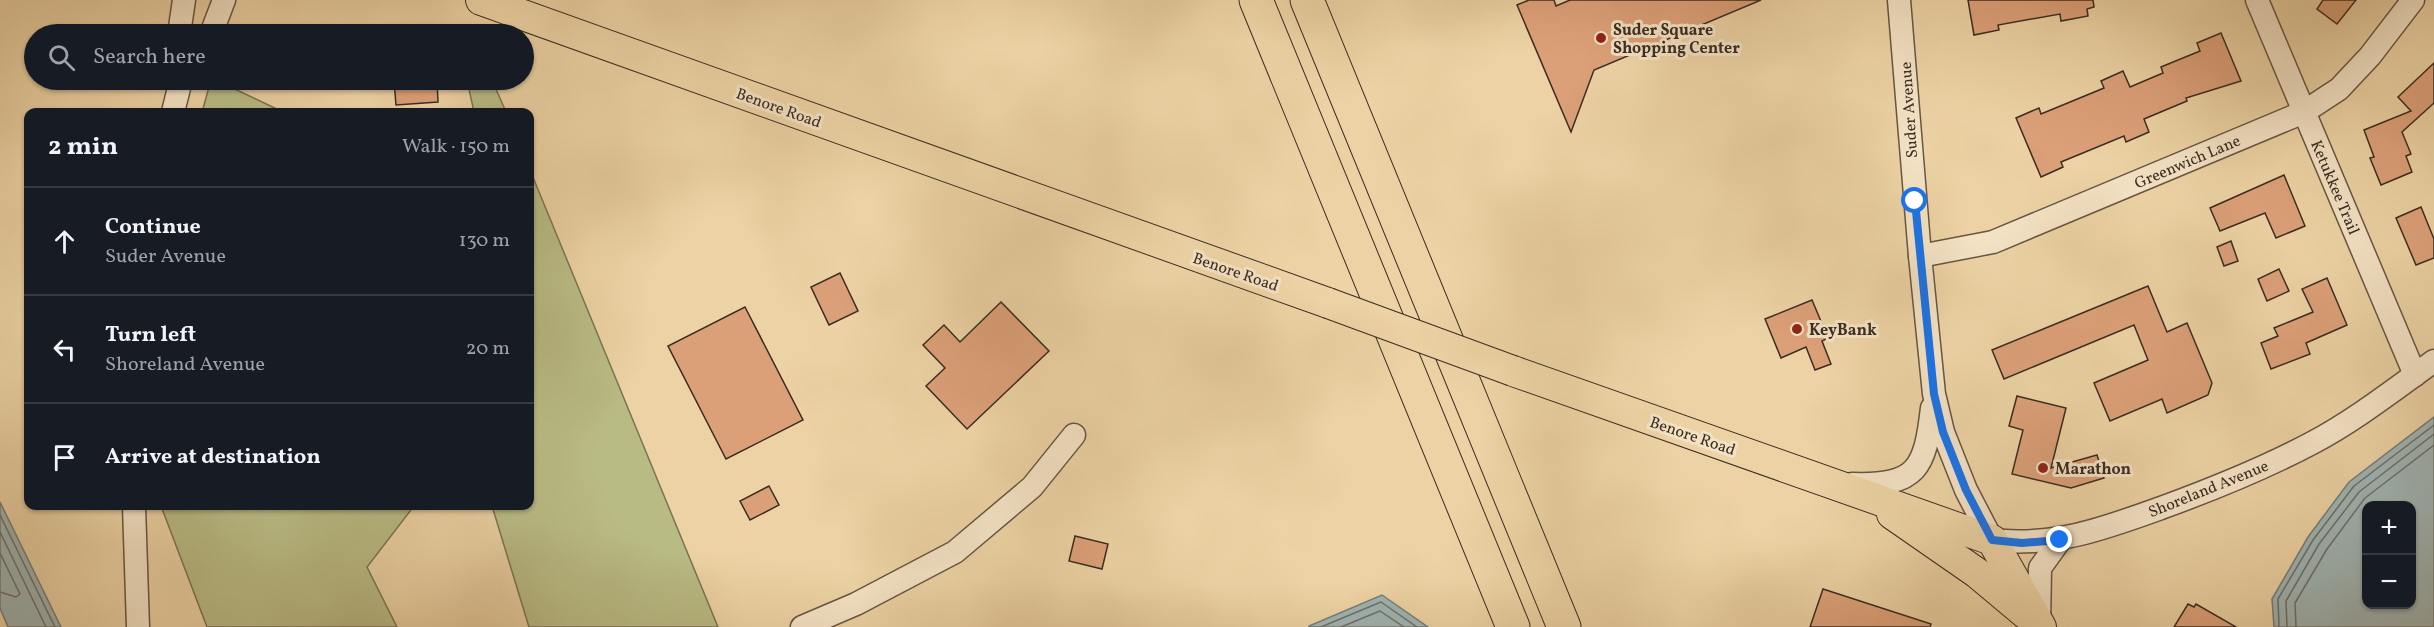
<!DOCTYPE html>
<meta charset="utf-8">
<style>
body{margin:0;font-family:Vollkorn,serif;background:#20242c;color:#f1f3f6}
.controls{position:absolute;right:18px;bottom:18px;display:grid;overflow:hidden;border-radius:12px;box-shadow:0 2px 4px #0004}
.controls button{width:54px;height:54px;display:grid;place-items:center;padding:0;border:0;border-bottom:2px solid #363941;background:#171b24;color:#f1f3f6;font:30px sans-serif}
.stop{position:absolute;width:18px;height:18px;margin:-14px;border:4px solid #1a73e8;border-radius:50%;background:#fff}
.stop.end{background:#1a73e8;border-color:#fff;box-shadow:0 2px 6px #0008}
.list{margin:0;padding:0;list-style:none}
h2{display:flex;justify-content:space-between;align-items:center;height:78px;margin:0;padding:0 24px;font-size:26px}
h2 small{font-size:20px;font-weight:400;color:#9ea1a6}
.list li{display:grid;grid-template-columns:39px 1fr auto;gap:18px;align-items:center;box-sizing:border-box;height:108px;padding:0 24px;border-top:2px solid #363941}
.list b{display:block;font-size:22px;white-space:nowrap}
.list p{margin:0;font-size:20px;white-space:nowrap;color:#9ea1a6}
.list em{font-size:20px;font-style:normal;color:#9ea1a6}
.icon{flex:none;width:33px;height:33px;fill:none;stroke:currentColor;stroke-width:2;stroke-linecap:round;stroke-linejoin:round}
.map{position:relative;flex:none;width:2434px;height:627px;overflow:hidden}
.search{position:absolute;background:#171b24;box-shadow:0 2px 4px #0004;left:24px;top:24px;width:510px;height:66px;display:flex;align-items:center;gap:15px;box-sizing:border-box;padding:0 21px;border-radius:33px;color:#9ea1a6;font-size:22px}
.panel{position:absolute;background:#171b24;box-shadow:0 2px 4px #0004;left:24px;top:108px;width:510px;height:402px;border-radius:12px}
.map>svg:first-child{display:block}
</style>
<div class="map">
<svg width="2434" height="627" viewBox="0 0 2434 627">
<rect width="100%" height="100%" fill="#ecd2a4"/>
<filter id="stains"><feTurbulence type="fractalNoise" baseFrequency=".00333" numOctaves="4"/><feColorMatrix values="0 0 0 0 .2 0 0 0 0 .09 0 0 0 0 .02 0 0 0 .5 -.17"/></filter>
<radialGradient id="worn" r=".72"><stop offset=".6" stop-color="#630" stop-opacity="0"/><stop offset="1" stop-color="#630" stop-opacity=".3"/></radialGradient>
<g fill="#b9bb85" stroke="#7a7454" stroke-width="1.5">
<polygon points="211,80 216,80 283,112 202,112"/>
<polygon points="467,80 492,80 506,112 474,112"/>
<polygon points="530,170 718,627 529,627 492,506 530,506"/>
<polygon points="161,506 414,506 367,567 397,627 207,627"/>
</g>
<g fill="#9fb4b3" stroke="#777e79" stroke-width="1.5" fill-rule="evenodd">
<path d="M2434,417V627H2274L2272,599L2308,537L2349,482ZM2366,506H2412V604H2366Z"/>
<polygon points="0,502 61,627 8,627 0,608"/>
<polygon points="1382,595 1428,627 1309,627 1309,626"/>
</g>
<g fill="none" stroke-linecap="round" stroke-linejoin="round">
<g stroke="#6d706b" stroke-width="1.5">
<polyline points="0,515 55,627"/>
<polyline points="0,532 46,627"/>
<polyline points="0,553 20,594 16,597 0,592"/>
<polyline points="1321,627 1381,602 1417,627"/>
<polyline points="1341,627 1380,611 1404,627"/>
<polyline points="2279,627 2278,599 2313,540 2354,486 2434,425"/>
<polyline points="2287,627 2286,601 2319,544 2359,492 2434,434"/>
<polyline points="2296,627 2295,603 2327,549 2365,498 2434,445"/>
</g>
</g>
<g fill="#dca078" stroke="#3b2c23" stroke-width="1.5">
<polygon points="1529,0 1554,0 1556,6 1570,0 1761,0 1594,70 1571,132 1517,5"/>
<polygon points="1968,0 2093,0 2094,7 2087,9 2088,16 2061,21 2060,14 1998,25 1999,30 1974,35"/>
<polygon points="2323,0 2356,0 2337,24 2317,9"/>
<polygon points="2221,33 2241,81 2186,98 2187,101 2144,119 2149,132 2126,142 2124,136 2061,162 2063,167 2041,177 2016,118 2039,108 2041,114 2104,88 2101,81 2123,71 2130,87 2163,73 2161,67 2200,51 2197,43"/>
<polygon points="2434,63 2434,103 2402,132 2411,154 2406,156 2412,172 2381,185 2370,158 2374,157 2364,130 2411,111 2398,97"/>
<polygon points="394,80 437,80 438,102 396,105"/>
<polygon points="2284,175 2305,226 2276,238 2265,213 2220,231 2210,208"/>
<polygon points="2421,207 2434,239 2434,258 2416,265 2396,218"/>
<polygon points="2231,241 2238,261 2224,266 2217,247"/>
<polygon points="2279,269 2289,291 2267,301 2258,279"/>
<polygon points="840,273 858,311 829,325 811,287"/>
<polygon points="2327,278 2347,325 2306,343 2310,354 2271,369 2261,343 2278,336 2274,328 2313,312 2302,289"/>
<polygon points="2148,286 2167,332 2187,323 2212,383 2208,395 2167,413 2162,399 2110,421 2094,383 2148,360 2134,325 2004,379 1992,350"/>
<polygon points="1812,300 1828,338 1822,341 1831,364 1815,370 1806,347 1781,358 1765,319"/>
<polygon points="1001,302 1049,351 967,429 926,386 945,368 923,345 944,325 960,342"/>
<polygon points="745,307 803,420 726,459 668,346"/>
<polygon points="2017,396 2066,408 2051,468 2097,455 2104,478 2071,488 2012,474 2023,430 2009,426"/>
<polygon points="769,486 779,505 750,520 740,501"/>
<polygon points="1075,536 1108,544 1102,569 1069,561"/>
<polygon points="1823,589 1931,624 1930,627 1810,627"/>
<polygon points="2188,604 2194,607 2196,604 2236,627 2174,627"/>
</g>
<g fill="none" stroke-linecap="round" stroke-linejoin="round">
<defs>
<g id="minor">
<path d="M1899,0L1920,256L1934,394L1943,432L1966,490L1992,540C2054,547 2103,529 2161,508C2213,489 2263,469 2312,443C2354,421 2395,389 2434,361"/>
<polyline points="2257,0 2415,375"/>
<polyline points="179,34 184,0"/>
<polyline points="211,34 224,0"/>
<polyline points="173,112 181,80"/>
<polyline points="1920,256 1993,242 2304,112 2339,89 2370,56 2413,0"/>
<path d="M1852,484C1917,486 1925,469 1932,408"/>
<polyline points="134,506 138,627"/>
<polyline points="2039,625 2040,568 2060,540"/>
<polyline points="802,627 856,604 955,552 1032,487 1074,435"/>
</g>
<g id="major">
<polyline points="481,0 1328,303"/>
<polyline points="1513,371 1992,540 2041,627"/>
<polyline points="1892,514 1977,573 2026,614"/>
</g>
<g id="highway">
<polyline points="1256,0 1513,627"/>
<polyline points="1307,0 1564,627"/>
</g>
</defs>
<use href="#minor" stroke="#675643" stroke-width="25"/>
<use href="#major" stroke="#3b2c23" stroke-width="32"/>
<use href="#highway" stroke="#3b2c23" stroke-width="35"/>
<use href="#minor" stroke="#f3e2c4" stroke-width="22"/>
<use href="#major" stroke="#ecd2a4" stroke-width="30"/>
<use href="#highway" stroke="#ecd2a4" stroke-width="33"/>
<defs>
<polyline id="major-bridge" points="1328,303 1513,371"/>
</defs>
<use href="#major-bridge" stroke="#3b2c23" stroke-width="32" stroke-linecap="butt"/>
<use href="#major-bridge" stroke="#ecd2a4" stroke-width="30"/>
</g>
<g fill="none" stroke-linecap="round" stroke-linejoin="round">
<polyline stroke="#1a73e8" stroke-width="8" points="1915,201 1934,394 1943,432 1966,490 1992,540 2022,543 2060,540"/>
</g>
<g fill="#8f2418" stroke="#f3e2c4" stroke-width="2">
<circle cx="1601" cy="38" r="6"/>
<circle cx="1797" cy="329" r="6"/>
<circle cx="2043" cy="468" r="6"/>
</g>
<g text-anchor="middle" stroke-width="6" stroke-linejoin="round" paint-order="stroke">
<g font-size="16" font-weight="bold" fill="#3b2c23" stroke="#f3e2c4" text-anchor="start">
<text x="1613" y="35">Suder Square<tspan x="1613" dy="18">Shopping Center</tspan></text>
<text x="1809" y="335">KeyBank</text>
<text x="2055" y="474">Marathon</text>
</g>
<g font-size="16" fill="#3b2c23" stroke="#f3e2c4">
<text transform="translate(779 107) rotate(20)" y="6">Benore Road</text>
<text transform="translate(1908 110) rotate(-94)" y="6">Suder Avenue</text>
<text transform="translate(2187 161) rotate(-23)" y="6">Greenwich Lane</text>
<text transform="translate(2336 187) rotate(67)" y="6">Ketukkee Trail</text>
<text transform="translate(1236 271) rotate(19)" y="6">Benore Road</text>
<text transform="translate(1693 435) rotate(19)" y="6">Benore Road</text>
<text transform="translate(2208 488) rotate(-22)" y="6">Shoreland Avenue</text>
</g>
</g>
<rect width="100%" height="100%" filter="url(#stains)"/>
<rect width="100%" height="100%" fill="url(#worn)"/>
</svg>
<div class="controls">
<button>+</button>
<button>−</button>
</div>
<div class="stop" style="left:1915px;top:201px"></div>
<div class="stop end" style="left:2060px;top:540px"></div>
<div class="search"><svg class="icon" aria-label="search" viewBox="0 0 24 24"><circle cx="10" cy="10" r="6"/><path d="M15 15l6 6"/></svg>Search here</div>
<section class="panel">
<h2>2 min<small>Walk · 150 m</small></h2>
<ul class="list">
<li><svg class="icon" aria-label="ahead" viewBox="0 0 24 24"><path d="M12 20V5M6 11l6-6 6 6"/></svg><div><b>Continue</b><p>Suder Avenue</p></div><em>130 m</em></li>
<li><svg class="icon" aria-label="left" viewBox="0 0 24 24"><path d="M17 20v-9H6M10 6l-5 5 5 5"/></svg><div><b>Turn left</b><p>Shoreland Avenue</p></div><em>20 m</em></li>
<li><svg class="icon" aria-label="arrive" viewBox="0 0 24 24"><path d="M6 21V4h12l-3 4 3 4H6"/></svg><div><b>Arrive at destination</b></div></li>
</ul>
</section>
</div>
